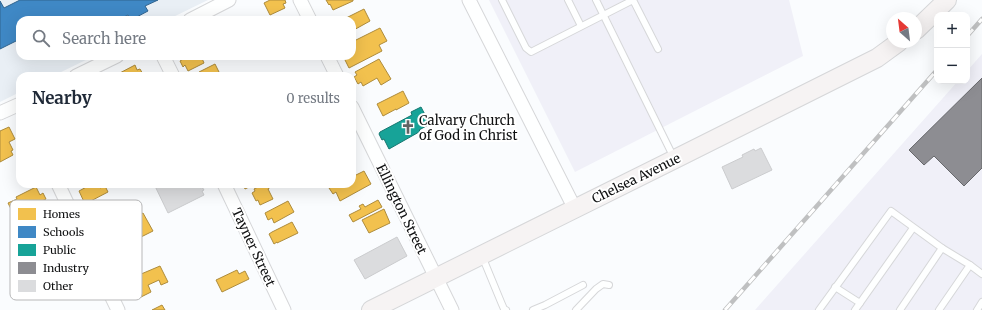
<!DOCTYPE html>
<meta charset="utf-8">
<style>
body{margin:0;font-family:Merriweather,serif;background:#f2f2f3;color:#1f2937}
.controls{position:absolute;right:12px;top:12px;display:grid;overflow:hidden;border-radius:8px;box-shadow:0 4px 16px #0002}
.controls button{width:36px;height:36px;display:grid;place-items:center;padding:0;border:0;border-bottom:1px solid #e0e1e3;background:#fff;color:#1f2937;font:20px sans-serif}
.compass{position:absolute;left:886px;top:12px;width:36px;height:36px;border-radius:50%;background:#fff;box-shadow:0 4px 16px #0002;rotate:332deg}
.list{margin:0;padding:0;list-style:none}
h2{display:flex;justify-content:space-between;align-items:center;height:52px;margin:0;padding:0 16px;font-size:17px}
h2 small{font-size:13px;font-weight:400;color:#747a83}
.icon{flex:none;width:22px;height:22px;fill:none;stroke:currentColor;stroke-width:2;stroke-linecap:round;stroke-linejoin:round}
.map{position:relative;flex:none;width:982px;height:310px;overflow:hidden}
.search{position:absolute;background:#fff;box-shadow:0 4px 16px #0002;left:16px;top:16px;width:340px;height:44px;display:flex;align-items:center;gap:10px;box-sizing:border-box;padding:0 14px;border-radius:12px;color:#747a83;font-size:15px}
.panel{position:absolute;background:#fff;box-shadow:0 4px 16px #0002;left:16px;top:72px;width:340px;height:116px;border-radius:12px}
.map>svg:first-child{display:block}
</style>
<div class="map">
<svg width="982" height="310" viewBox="0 0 982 310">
<rect width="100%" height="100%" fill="#fafcfe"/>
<polygon fill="#e9eff5" points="0,0 208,0 167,20 20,20 20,56 94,56 53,76 20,76 20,92 0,102"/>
<g fill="#f0f0f8">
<polygon points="489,0 789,0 803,56 575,172"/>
<polygon points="982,54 982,310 755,310 958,81 967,81 967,71"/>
</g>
<g fill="#f2c14e" stroke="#ae8c3c">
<polygon points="270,0 285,0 286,3 283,4 285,8 270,15 264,3"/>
<polygon points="326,0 353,0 353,1 333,10 330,4 329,5"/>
<polygon points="364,9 370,21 352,31 352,20 342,20"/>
<polygon points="380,28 387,41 379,45 382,51 349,68 343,56 352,56 352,42"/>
<polygon points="188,56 201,56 204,63 188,71 185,65 183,67 180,61"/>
<polygon points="379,59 391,79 381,85 377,78 363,86 361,82 358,84 354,77 357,75 355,72"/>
<polygon points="215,64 221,76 201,76 199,72"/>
<polygon points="135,65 137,70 140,69 144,76 116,76 116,75"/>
<polygon points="403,91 409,103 396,110 396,109 383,116 377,104"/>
<polygon points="9,127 15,139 9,142 13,150 11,151 13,155 0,162 0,131"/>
<polygon points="364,171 371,184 340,201 336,192 333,194 329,188 333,187 331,184 352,184 352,177"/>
<polygon points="92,184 98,184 100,188 105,186 108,192 85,204 79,191"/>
<polygon points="243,184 255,184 245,189"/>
<polygon points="264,184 267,184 269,189 268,189 273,199 260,205 258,200 256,201 252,193 255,191 254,189"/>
<polygon points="36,187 40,195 43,193 46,199 14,215 8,203 17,199 16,197"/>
<polygon points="378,200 382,207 353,222 349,215 361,209 359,206 363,204 365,207"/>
<polygon points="288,201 294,212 274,223 272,218 268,220 265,213"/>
<polygon points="384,209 390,223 369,233 362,220"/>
<polygon points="143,213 153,231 123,246 120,240 108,246 103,233"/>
<polygon points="292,222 298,233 277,243 277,242 274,244 269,234 272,232"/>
<polygon points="160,266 168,282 161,285 159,280 148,285 151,292 137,299 127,280"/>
<polygon points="237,270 239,274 245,271 249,279 222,292 216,280"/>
<polygon points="162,305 165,310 152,310"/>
</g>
<polygon fill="#3f88c5" stroke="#31648f" points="20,0 158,0 145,6 148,11 131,20 128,15 118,20 20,20 20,39 0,49 0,1 4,8"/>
<polygon fill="#17a398" stroke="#157770" points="421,107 430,124 419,130 420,131 419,132 389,149 384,139 382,140 379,134 380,132 412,115 411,112"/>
<polygon fill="#8d8d92" stroke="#67686b" points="982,78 982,168 964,186 934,156 924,165 909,150"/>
<g fill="#dbdcde" stroke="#cbccce">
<polygon points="761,148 772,170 732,189 722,167 743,157 742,155 754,149 755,151"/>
<polygon points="154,184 198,184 200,188 202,187 204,190 202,191 204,195 168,213"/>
<polygon points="397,237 407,256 365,279 354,260"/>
</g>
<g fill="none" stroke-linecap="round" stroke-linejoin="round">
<defs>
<g id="service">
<polyline points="502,0 526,48 531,52 633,0 658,49"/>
<polyline points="568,0 581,26"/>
<polyline points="596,0 674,158"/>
<polyline points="942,248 970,265"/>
<polyline points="482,256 501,302 504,309 506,310"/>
<polyline points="835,287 860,303"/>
<polyline points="533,310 545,305 583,285"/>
<polyline points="576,310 596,289 603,284 609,285"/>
<polyline points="819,310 891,211 942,248 900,310"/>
<polyline points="855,310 913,228"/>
<polyline points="939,310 970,265 982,274"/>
<polyline points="977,310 982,302"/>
</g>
<g id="minor">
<polyline points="300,0 310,20"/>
<polyline points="469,0 575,209"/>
<polyline points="190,20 229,0"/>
<polyline points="163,56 173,76"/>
<polyline points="327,56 337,76"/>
<polyline points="76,76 117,56"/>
<polyline points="352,107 452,310"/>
<polyline points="0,113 20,104"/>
<polyline points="58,184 118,310"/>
<polyline points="224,184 284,310"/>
</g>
<g id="secondary">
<polyline points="916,30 947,0"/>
<polyline points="371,310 675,159 877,58 899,42"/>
</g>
</defs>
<use href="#service" stroke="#d6d7d9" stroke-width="8"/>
<use href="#minor" stroke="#d6d7d9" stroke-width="15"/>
<use href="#secondary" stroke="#d6d7d9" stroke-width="20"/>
<use href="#service" stroke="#feffff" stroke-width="6"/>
<use href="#minor" stroke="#feffff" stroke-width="13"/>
<use href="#secondary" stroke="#f6f3f3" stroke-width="18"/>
<defs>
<g id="rail">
<polyline points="967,36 982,19"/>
<polyline points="725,310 937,70"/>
</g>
</defs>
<use href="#rail" stroke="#bfc0c1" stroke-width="4.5"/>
<use href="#rail" stroke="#fff" stroke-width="3" stroke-dasharray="9" stroke-linecap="butt"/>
</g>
<defs>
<symbol id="church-bare" viewBox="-9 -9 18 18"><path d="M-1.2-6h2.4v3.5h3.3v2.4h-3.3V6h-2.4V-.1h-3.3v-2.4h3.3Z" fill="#616364" stroke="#fff" stroke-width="2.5" paint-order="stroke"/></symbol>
</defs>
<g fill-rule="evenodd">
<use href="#church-bare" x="398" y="117" width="20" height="20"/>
</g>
<g text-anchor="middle" stroke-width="4" stroke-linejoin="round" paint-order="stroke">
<g font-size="13" fill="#0f1011" stroke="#fff" text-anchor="start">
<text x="419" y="125">Calvary Church<tspan x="419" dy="15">of God in Christ</tspan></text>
</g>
<g font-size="13" fill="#0f1011" stroke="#fff">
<text transform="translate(636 178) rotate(-26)" y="5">Chelsea Avenue</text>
<text transform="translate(402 209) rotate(64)" y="5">Ellington Street</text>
<text transform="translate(254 247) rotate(65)" y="5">Tayner Street</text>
</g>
</g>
<rect x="10" y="200" width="132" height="100" rx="6" fill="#fff" stroke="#b7b7b8" stroke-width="1"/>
<rect x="18" y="208" width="18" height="12" fill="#f2c14e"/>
<rect x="18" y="226" width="18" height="12" fill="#3f88c5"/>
<rect x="18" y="244" width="18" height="12" fill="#17a398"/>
<rect x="18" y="262" width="18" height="12" fill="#8d8d92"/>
<rect x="18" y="280" width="18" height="12" fill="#dbdcde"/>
<g font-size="11" fill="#0f1011">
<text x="43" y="218">Homes</text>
<text x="43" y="236">Schools</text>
<text x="43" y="254">Public</text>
<text x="43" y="272">Industry</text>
<text x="43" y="290">Other</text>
</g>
</svg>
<div class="controls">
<button>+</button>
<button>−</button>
</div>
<svg class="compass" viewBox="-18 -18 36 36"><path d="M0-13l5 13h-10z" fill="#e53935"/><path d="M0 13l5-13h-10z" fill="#747a83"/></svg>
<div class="search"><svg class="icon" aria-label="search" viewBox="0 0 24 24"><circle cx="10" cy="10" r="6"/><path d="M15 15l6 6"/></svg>Search here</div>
<section class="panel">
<h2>Nearby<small>0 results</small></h2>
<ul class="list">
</ul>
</section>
</div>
